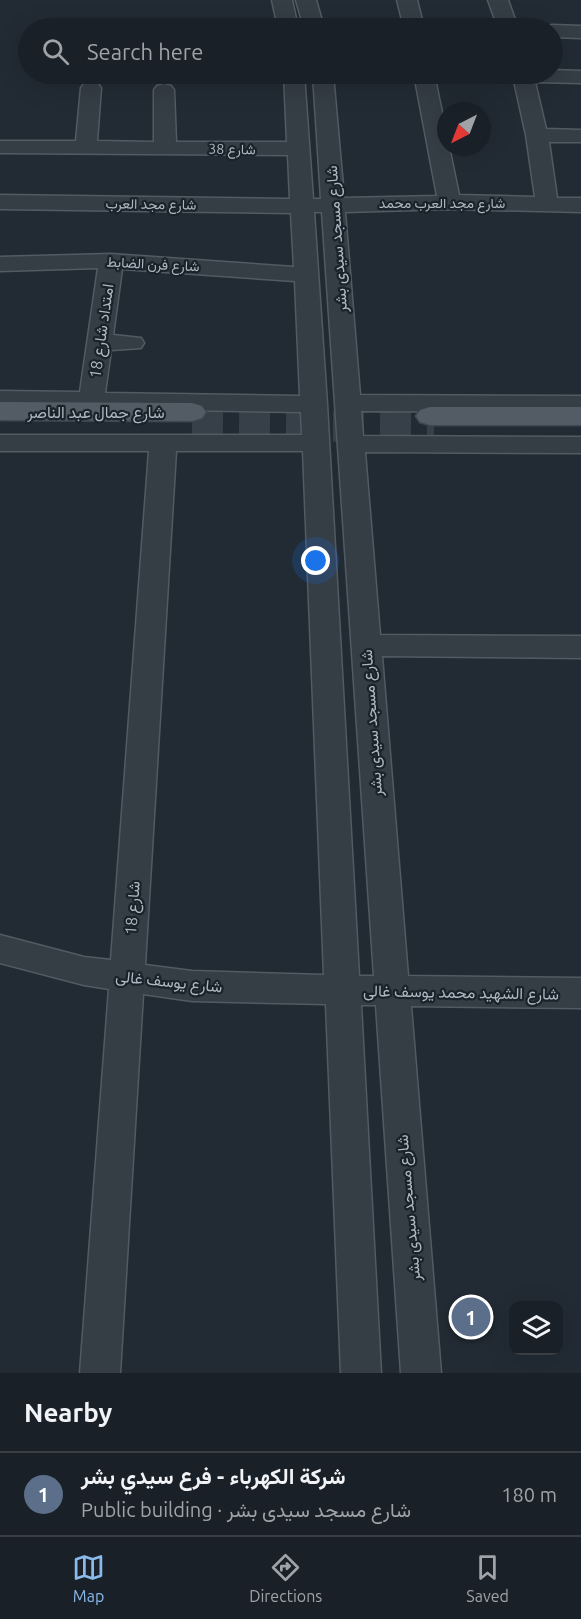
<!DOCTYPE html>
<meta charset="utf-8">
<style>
body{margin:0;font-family:Ubuntu,Vazirmatn,sans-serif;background:#23282f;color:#f1f3f6}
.controls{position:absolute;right:18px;bottom:18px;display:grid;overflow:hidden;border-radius:12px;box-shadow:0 6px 24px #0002}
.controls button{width:54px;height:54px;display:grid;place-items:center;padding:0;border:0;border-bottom:2px solid #383e44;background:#1a2027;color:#f1f3f6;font:30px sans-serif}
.compass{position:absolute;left:437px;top:102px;width:54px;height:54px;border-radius:50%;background:#1a2027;box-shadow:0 6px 24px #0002;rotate:222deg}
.you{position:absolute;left:316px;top:561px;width:21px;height:21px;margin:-15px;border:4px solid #fff;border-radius:50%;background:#1a73e8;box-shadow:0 0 0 9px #1a73e833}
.badge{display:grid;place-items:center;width:39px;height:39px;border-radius:50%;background:#8ab9ec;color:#fff;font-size:20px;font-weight:700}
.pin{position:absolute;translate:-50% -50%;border:3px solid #fff;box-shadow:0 2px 6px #0006}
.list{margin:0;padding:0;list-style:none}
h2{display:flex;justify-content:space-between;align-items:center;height:78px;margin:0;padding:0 24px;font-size:26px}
h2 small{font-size:20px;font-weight:400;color:#9fa3a7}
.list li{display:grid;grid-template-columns:39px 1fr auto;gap:18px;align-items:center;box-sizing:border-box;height:84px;padding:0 24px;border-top:2px solid #383e44}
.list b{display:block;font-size:22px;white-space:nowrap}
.list p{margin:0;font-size:20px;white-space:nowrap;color:#9fa3a7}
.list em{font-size:20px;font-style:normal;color:#9fa3a7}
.icon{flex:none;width:33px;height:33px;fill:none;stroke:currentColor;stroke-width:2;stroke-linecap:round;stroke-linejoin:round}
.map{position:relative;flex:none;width:581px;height:1373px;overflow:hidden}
.search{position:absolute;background:#1a2027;box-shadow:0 6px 24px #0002;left:18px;right:18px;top:18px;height:66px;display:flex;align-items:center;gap:15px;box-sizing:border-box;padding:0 21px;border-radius:33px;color:#9fa3a7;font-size:22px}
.sheet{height:162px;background:#1a2027}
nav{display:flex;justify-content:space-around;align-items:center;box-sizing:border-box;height:84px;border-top:2px solid #383e44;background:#1a2027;font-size:16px;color:#9fa3a7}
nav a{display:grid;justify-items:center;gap:3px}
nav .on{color:#8ab9ec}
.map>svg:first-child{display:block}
</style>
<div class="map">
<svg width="581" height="1373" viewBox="0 0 581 1373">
<rect width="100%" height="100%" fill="#222b34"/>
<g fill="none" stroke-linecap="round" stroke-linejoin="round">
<polyline stroke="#374049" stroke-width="31" stroke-dasharray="31 16" stroke-linecap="butt" points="192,425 434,427"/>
<defs>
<g id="minor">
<polygon points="272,0 292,0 298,28 278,28"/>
<polygon points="296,0 316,0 324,28 304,28"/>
<polygon points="397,0 417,0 424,28 404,28"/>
<polygon points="488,0 508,0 518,28 498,28"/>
<polygon points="552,25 581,26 581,38 552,37 552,28 544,28"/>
<path d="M552,70L581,71V83L535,82L546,129L581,130V142H549L557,198H581V212L449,209L345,212L360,395L581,396V412L361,411L363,436L581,437V453L365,452L380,635L581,636V658L382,656L408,976L581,978V1008L411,1006L441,1373H401L376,1005H361L381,1373H341L326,1004L192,1001L143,994L120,1373H80L109,989L84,985L0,963V935L84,957L111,960L149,451H0V435H302L301,412L0,407V391L80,392L98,268L0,271V257L111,254L294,267L291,213L0,209V195L290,199L288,155L0,153V141H76L81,88L84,84L91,82L98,84L101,88L97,141L154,142V90L157,86L164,84L171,86L174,90L176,142H287L284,74H304L313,199H321L313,74H333L344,198L437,196L414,74H434L446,132V147H449L459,195L535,197L526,135L514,81L489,78L486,74H552ZM314,212H322L374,976H359L327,404ZM122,269L295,281L300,396L105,393L111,350L141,348L144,343L141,338L113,335ZM176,451H303L324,975L192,971L145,965Z"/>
</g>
<g id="major">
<polygon points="0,402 192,403 202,406 206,412 202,418 192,421 0,420"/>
<polygon points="430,407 581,407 581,425 430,425 420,422 416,416 420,410"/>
</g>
</defs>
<use href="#minor" stroke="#525b63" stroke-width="3"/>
<use href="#major" stroke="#3e464f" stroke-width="3"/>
<use href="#minor" fill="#353d45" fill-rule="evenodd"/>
<use href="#major" fill="#535c65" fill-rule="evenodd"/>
</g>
<g text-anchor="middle" stroke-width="4.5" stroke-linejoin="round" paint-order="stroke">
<g font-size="14" fill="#afb8c2" stroke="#1a222a">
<text transform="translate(232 149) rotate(1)" y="5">شارع 38</text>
<text x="442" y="208">شارع مجد العرب محمد</text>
<text transform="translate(151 204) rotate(1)" y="5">شارع مجد العرب</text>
<text transform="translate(153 264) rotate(3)" y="5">شارع فرن الضابط</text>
</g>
<g font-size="16" fill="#afb8c2" stroke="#1a222a">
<text transform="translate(336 239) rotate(-94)" y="6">شارع مسجد سيدى بشر</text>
<text transform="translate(101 331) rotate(-82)" y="6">امتداد شارع 18</text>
<text x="96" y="418">شارع جمال عبد الناصر</text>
<text transform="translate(371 723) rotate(-94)" y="6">شارع مسجد سيدى بشر</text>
<text transform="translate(132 908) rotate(-86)" y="6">شارع 18</text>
<text transform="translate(169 981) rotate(6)" y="6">شارع يوسف غالى</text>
<text transform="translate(461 992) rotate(1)" y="6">شارع الشهيد محمد يوسف غالى</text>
<text transform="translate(408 1208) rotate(-95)" y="6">شارع مسجد سيدى بشر</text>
</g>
</g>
</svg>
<div class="controls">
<button><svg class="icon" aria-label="layers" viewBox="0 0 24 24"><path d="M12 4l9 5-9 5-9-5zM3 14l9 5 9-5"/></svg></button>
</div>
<svg class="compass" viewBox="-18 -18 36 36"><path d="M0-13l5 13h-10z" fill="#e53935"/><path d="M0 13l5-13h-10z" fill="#9fa3a7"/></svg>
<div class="you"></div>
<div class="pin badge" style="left:471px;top:1317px;background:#5c6f8a">1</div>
<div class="search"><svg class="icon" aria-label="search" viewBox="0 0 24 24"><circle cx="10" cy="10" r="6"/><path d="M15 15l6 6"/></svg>Search here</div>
</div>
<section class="sheet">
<h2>Nearby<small></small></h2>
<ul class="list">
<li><span class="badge" style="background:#5c6f8a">1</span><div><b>شركة الكهرباء - فرع سيدي بشر</b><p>Public building · شارع مسجد سيدى بشر</p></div><em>180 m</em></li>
</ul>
</section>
<nav>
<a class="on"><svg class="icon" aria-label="map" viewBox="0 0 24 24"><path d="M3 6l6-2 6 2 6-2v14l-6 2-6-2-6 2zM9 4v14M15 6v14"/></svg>Map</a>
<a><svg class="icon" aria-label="directions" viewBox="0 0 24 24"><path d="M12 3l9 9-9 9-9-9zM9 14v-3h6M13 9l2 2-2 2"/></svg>Directions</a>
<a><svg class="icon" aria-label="saved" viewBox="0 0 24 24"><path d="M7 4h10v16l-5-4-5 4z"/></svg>Saved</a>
</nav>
